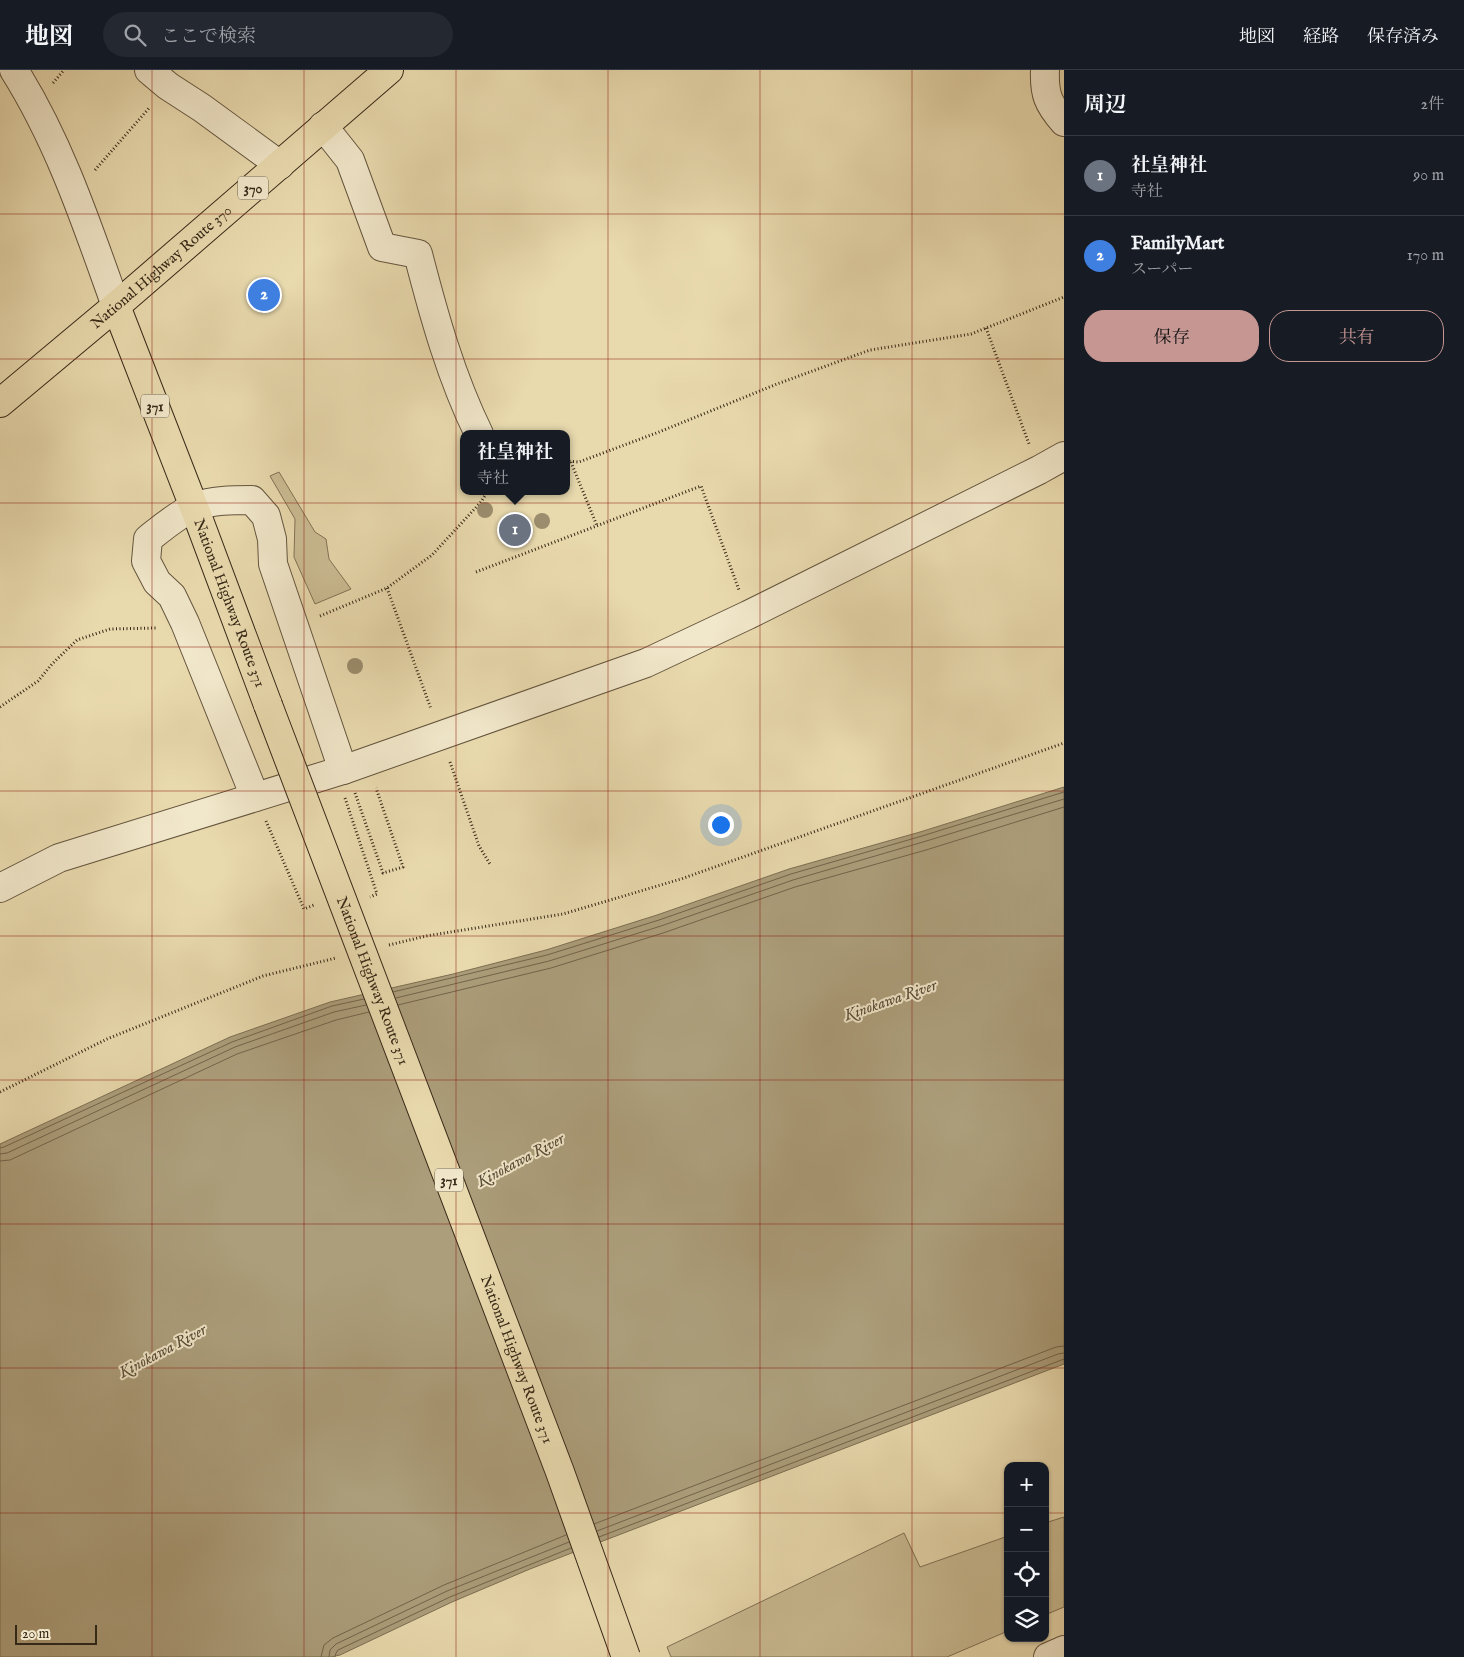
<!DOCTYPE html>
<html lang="ja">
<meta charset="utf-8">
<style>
body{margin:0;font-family:"IM FELL English","Noto Serif JP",serif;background:#242831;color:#f1f3f6}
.controls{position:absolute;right:15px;bottom:15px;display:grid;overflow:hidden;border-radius:10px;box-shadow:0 1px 4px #0004}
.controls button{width:45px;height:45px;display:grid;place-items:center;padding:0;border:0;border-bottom:1px solid #363941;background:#171b24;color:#f1f3f6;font:25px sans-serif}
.scale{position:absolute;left:15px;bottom:12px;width:82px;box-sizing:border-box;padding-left:5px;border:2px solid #372918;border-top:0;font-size:14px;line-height:18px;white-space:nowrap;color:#372918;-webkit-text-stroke:4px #f1e7ca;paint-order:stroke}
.you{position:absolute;left:720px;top:754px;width:18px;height:18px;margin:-12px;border:4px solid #fff;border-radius:50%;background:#1a73e8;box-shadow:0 0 0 8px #1a73e833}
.badge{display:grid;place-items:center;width:32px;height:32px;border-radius:50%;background:#c59692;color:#fff;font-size:16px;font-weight:700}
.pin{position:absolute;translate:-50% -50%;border:2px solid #fff;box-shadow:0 1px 5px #0006}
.popup{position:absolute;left:460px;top:360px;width:110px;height:65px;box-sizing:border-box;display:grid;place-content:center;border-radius:10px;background:#171b24;filter:drop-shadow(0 1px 4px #0005);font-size:16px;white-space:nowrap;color:#9ea1a6}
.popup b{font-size:19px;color:#f1f3f6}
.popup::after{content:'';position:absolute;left:50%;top:100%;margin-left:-10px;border:10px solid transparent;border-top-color:#171b24}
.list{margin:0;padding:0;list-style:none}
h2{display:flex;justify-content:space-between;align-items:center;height:65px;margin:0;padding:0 20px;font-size:21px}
h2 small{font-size:16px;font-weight:400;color:#9ea1a6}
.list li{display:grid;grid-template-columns:32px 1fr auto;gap:15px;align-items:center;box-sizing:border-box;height:80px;padding:0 20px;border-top:1px solid #363941}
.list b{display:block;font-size:19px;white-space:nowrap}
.list p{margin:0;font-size:16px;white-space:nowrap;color:#9ea1a6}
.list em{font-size:16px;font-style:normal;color:#9ea1a6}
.actions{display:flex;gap:10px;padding:15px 20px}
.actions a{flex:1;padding:11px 0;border:1px solid #c59692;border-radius:20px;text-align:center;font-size:18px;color:#c59692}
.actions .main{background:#c59692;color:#111}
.icon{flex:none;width:28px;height:28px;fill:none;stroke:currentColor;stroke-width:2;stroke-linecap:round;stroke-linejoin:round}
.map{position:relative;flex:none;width:1064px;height:1587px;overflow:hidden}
header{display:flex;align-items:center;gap:30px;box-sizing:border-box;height:70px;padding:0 25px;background:#171b24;border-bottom:1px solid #363941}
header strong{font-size:24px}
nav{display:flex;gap:28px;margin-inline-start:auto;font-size:18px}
.search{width:350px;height:45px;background:#242831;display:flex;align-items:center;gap:12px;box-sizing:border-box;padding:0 18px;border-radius:28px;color:#9ea1a6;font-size:19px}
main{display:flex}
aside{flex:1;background:#171b24}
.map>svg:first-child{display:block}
</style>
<header>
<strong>地図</strong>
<div class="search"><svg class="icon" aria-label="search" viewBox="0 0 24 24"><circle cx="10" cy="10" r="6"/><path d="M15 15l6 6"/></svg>ここで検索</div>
<nav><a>地図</a><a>経路</a><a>保存済み</a></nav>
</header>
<main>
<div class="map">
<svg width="1064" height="1587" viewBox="0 0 1064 1587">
<rect width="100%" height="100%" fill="#e9daae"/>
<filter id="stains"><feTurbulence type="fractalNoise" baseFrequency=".004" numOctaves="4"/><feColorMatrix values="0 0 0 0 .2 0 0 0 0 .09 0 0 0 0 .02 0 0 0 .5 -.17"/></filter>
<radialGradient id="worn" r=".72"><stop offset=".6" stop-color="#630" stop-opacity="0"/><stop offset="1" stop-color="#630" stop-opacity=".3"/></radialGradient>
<g fill="#cbbc94" stroke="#817256">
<polygon points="279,402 315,462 326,469 329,489 351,519 315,534 294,487 295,449 270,406"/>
<polygon points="1064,1447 1064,1537 1045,1545 1045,1453"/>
<polygon points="904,1463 920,1497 1008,1466 1008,1561 947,1587 671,1587 667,1577"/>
</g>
<polygon fill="#ac9e7b" stroke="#7d6f53" points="1064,717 1064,1294 530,1499 452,1532 340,1585 331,1587 0,1587 0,1074 230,967 330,932 453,904 546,880 657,845 789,799 920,762"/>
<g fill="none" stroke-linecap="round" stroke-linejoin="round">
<g stroke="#72644a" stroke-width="1">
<polyline points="393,922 547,885 659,850 791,804 922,766 1064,722"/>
<polyline points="396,928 549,891 661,856 793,810 923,772 1064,729"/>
<polyline points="398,935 551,898 663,863 795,817 926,780 1064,737"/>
<polyline points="0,1078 4,1077 232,972 332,936 364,929"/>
<polyline points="0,1084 7,1083 235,977 334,942 366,935"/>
<polyline points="0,1091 10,1090 237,984 336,950 369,942"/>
<polyline points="594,1454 1056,1277 1064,1276"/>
<polyline points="597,1461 1058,1284 1064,1283"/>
<polyline points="599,1467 1064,1289"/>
<polyline points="321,1587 324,1575 333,1568 444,1515 566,1465"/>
<polyline points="329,1587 330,1580 336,1574 447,1521 569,1472"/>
<polyline points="335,1587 336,1583 338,1580 450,1527 571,1478"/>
</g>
<defs>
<g id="minor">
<path d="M14,0C60,73 87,155 116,236"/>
<polyline points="149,0 168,16 202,38 280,95"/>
<path d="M1045,0C1044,24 1048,34 1064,52"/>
<path d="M323,56L350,90L382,177L418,184C434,246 451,307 479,364"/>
<path d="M255,727L185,553L172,526L157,512L146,491L148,469C162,458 177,445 194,437C212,430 233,430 252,430L266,446L272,469L273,494L343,700"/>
<polyline points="0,818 59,788 343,700 646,593 748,545 1039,400 1064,386"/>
<polyline points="1048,1587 1064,1580"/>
</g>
<g id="highway">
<path id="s1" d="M116,236L194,437L268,635"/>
<path id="s2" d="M0,333L116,236L389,0"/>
</g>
</defs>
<use href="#minor" stroke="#64553e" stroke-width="30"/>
<use href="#highway" stroke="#372918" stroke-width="30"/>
<g stroke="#372918" stroke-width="3" stroke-dasharray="1 2.5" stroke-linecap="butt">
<polyline points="53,13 64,0"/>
<polyline points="95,100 150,37"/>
<polyline points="986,258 1029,374"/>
<polyline points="566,391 579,392 659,362 777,314 870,280 971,264 1064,227"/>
<polyline points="571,392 597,456"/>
<polyline points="476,502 701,416 739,520"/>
<polyline points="387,518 431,639"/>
<polyline points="320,546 387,518 432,485 481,432 488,421"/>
<polyline points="0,637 38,611 52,594 77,570 110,559 156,558"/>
<polyline points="450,692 479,776 490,794"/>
<polyline points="355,723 383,803 403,797 376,718"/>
<polyline points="345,728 377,824 370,827"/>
<polyline points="266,751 304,839 314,835"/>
<polyline points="389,875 426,866 563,844 681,809 1064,673"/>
<polyline points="0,1022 107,969 263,906 336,888"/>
</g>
<use href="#minor" stroke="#f1e7ca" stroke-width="28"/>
<use href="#highway" stroke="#e9daae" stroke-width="28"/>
<defs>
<g id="highway-bridge">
<path id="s3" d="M268,635L560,1402L626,1587"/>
</g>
</defs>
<use href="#highway-bridge" stroke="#372918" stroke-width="30" stroke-linecap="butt"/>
<use href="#highway-bridge" stroke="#e9daae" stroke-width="28"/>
</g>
<g fill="#9b8d6d">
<circle cx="485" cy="440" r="8"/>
<circle cx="542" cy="451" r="8"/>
<circle cx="355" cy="596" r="8"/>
</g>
<path fill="none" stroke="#8f2418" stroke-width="1" stroke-opacity="0.55" d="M152,0V1587M304,0V1587M456,0V1587M608,0V1587M760,0V1587M912,0V1587M0,144H1064M0,289H1064M0,433H1064M0,577H1064M0,721H1064M0,866H1064M0,1010H1064M0,1154H1064M0,1298H1064M0,1443H1008M1045,1443H1064"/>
<g text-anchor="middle" stroke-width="4" stroke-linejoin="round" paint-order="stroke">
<g fill="#f1e7ca" stroke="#6f624d" stroke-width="1">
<rect x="238" y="106.5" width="30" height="23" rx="4"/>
<rect x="141" y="324.5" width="28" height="23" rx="4"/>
<rect x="435" y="1098.5" width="28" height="23" rx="4"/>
</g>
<g font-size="14" font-weight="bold" fill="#372918">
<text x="253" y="123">370</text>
<text x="155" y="341">371</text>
<text x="449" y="1115">371</text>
</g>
<g font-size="15" fill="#372918" stroke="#f1e7ca">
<text dy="5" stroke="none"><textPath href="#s2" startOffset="211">National Highway Route 370</textPath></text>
<text dy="5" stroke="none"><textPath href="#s1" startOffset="318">National Highway Route 371</textPath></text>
<text dy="5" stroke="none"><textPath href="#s3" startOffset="295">National Highway Route 371</textPath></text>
<text dy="5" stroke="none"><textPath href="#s3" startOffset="700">National Highway Route 371</textPath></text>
</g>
<g font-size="16" font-style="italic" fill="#5a4c36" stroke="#f1e7ca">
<text transform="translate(890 929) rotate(-19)" y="6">Kinokawa River</text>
<text transform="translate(520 1089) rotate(-28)" y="6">Kinokawa River</text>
<text transform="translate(162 1280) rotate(-28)" y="6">Kinokawa River</text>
</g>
</g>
<rect width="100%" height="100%" filter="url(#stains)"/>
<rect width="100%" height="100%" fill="url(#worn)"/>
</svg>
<div class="controls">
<button>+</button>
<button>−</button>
<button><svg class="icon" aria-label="locate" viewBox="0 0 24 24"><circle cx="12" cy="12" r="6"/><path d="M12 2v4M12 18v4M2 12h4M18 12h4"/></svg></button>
<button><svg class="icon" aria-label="layers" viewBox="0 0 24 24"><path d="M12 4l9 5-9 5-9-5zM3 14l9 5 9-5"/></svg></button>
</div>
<div class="scale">20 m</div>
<div class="you"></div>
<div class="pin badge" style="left:515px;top:460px;background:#6b7280">1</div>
<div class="popup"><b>社皇神社</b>寺社</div>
<div class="pin badge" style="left:264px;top:225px;background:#3f7fe0">2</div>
</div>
<aside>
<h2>周辺<small>2件</small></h2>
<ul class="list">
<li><span class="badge" style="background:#6b7280">1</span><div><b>社皇神社</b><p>寺社</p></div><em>90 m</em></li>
<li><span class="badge" style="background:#3f7fe0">2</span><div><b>FamilyMart</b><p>スーパー</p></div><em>170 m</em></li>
</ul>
<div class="actions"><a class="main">保存</a><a>共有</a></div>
</aside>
</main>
